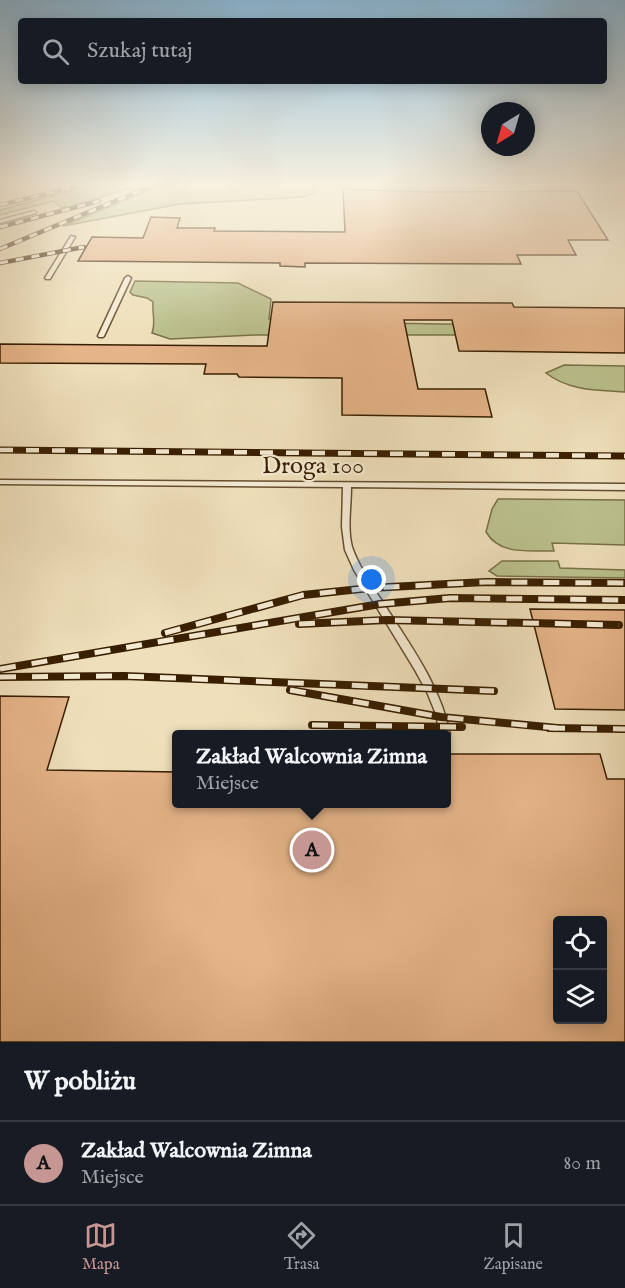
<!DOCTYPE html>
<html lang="pl">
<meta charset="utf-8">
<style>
body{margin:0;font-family:"IM FELL English",serif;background:#20242c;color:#f1f3f6}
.controls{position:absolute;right:18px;bottom:18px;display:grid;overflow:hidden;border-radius:6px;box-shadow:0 3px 15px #0003}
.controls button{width:54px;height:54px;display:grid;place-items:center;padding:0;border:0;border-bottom:2px solid #363941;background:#171b24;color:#f1f3f6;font:30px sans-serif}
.compass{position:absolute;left:481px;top:102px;width:54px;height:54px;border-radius:50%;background:#171b24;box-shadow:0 3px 15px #0003;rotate:217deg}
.you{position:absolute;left:372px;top:580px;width:21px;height:21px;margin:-15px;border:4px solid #fff;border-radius:50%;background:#1a73e8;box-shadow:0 0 0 9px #1a73e833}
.badge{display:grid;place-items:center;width:39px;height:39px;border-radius:50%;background:#c59692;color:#111;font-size:20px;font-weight:700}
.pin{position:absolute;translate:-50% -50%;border:3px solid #fff;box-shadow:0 2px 6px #0006}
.popup{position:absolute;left:172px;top:730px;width:279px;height:78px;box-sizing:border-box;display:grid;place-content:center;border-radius:6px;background:#171b24;filter:drop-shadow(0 2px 4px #0005);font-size:20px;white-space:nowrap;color:#9ea1a6}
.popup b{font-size:22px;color:#f1f3f6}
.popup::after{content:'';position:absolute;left:50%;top:100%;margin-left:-12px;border:12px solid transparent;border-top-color:#171b24}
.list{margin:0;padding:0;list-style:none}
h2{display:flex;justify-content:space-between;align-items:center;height:78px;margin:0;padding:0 24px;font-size:26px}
h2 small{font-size:20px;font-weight:400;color:#9ea1a6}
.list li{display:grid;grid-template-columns:39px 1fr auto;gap:18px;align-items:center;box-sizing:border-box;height:84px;padding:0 24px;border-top:2px solid #363941}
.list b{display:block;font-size:22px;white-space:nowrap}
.list p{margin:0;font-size:20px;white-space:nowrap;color:#9ea1a6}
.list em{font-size:20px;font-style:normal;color:#9ea1a6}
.icon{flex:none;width:33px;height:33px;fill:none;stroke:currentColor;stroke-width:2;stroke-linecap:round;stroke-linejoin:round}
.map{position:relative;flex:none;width:625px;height:1042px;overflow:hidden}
.search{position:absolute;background:#171b24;box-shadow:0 3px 15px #0003;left:18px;right:18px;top:18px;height:66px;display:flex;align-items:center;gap:15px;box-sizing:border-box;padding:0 21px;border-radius:6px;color:#9ea1a6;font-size:22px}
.sheet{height:162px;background:#171b24}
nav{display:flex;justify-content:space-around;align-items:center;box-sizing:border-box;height:84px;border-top:2px solid #363941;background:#171b24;font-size:16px;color:#9ea1a6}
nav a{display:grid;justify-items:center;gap:3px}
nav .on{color:#c59692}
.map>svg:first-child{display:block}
</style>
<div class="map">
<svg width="625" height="1042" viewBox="0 0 625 1042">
<rect width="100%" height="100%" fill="#efe0bb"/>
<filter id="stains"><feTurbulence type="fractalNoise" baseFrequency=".00333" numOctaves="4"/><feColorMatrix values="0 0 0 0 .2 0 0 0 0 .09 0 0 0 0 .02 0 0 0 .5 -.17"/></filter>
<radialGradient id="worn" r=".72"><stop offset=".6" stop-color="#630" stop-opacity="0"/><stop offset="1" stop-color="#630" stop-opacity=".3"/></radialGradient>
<g fill="#bbc28e" stroke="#7a7047" stroke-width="1.5">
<polygon points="97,184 141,184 71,207 61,207 53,201 0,215 0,210"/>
<polygon points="164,184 315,184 315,193 303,197 180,204 63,226"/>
<path d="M135,281L238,283L271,299L269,319C355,325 441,323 527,325L488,335H254L170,339L152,333C156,323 152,313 153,302L147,298L133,295L130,292Z"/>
<path d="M564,365L625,366V392C597,390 569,391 546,373Z"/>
<path d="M498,499L625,500V545L552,543L554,551C530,550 500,556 486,532L492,509Z"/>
<polygon points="502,561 558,561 560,568 625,570 625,578 497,576 489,571"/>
</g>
<g fill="#e5b489" stroke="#381e00" stroke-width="1.5" fill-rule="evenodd">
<polygon points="343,189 426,192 577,191 608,240 568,240 576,255 517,255 521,264 305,263 305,267 280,266 280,263 78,261 92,237 143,238 151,217 180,218 177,228 215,228 214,231 345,232"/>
<polygon points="273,302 512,303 514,307 625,308 625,353 459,351 452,320 404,320 418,389 485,389 492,417 342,415 342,378 239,377 237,374 204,374 206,364 0,363 0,344 267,346"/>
<polygon points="530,609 625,610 625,710 555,709"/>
<path d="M0,696L69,697L47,770L177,772V804H447V754H600L607,779H625V1042H0ZM558,921H603V1020H558Z"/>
</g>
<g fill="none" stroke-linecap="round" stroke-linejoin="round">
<defs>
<g id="service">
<polygon points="34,211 36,212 36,213 0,223 0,220"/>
<polygon points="71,236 75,237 50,279 46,279 45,278"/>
<polygon points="128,276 131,278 104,336 103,337 99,337 98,336 125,278"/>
<path d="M0,480L625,484V490L351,487C351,507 347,528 352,547C359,567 372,586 384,604C410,645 440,685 450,734L447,738V734H440L436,714L427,692L415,670L354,570L345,550L342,527L343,487L0,484Z"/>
</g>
</defs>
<use href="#service" stroke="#664e2f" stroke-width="3"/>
<use href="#service" fill="#f5ebd3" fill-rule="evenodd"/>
<defs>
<g id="rail-far2">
<polyline points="0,205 87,184"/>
<polyline points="0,227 99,201"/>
<polyline points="0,249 156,184"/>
<polyline points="0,263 84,247"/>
</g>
<polyline id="rail-far1" points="0,450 625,456"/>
<g id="rail">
<polyline points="299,624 387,620 619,625"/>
<polyline points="165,633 303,595 370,588 486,582 625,583"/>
<polyline points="0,669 380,604 450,598 625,600"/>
<polyline points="0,677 124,676 494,691"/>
<polyline points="290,690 441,717 557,728"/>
<polyline points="312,725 462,727"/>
<polyline points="549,728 625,729"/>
</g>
</defs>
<use href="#rail-far2" stroke="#381e00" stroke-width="4.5"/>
<use href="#rail-far1" stroke="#381e00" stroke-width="7"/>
<use href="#rail" stroke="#381e00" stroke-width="8"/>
<use href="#rail-far2" stroke="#f5ebd3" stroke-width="3" stroke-dasharray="8" stroke-linecap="butt"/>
<use href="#rail-far1" stroke="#f5ebd3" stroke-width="4.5" stroke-dasharray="13" stroke-linecap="butt"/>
<use href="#rail" stroke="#f5ebd3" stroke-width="5" stroke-dasharray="16" stroke-linecap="butt"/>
</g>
<linearGradient id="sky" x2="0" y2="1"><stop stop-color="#8ab7d5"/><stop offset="0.56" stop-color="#f8f1e0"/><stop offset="1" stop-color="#f8f1e0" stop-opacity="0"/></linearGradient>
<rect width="625" height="330" fill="url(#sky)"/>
<g text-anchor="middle" stroke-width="4.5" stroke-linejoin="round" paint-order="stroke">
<g font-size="24" fill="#381e00" stroke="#f5ebd3">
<text x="313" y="473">Droga 100</text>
</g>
</g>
<rect width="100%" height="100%" filter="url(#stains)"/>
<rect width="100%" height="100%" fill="url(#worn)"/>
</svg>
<div class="controls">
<button><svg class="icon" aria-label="locate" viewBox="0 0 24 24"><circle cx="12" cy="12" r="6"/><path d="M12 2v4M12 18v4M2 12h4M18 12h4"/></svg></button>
<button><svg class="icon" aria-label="layers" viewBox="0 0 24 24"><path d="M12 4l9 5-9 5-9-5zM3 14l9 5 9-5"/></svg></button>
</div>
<svg class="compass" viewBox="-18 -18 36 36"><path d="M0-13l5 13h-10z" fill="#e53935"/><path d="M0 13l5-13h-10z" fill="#9ea1a6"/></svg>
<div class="you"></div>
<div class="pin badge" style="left:312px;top:850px">A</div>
<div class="popup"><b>Zakład Walcownia Zimna</b>Miejsce</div>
<div class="search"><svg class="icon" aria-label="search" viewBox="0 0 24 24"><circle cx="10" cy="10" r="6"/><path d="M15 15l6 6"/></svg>Szukaj tutaj</div>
</div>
<section class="sheet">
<h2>W pobliżu<small></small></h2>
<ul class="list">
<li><span class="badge">A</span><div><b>Zakład Walcownia Zimna</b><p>Miejsce</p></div><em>80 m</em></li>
</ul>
</section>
<nav>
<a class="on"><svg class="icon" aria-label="map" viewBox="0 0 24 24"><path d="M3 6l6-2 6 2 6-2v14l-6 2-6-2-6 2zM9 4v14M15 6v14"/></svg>Mapa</a>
<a><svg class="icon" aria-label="directions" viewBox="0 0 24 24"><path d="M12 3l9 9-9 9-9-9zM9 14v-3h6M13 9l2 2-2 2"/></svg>Trasa</a>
<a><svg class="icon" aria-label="saved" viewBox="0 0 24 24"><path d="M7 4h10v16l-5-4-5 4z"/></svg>Zapisane</a>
</nav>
